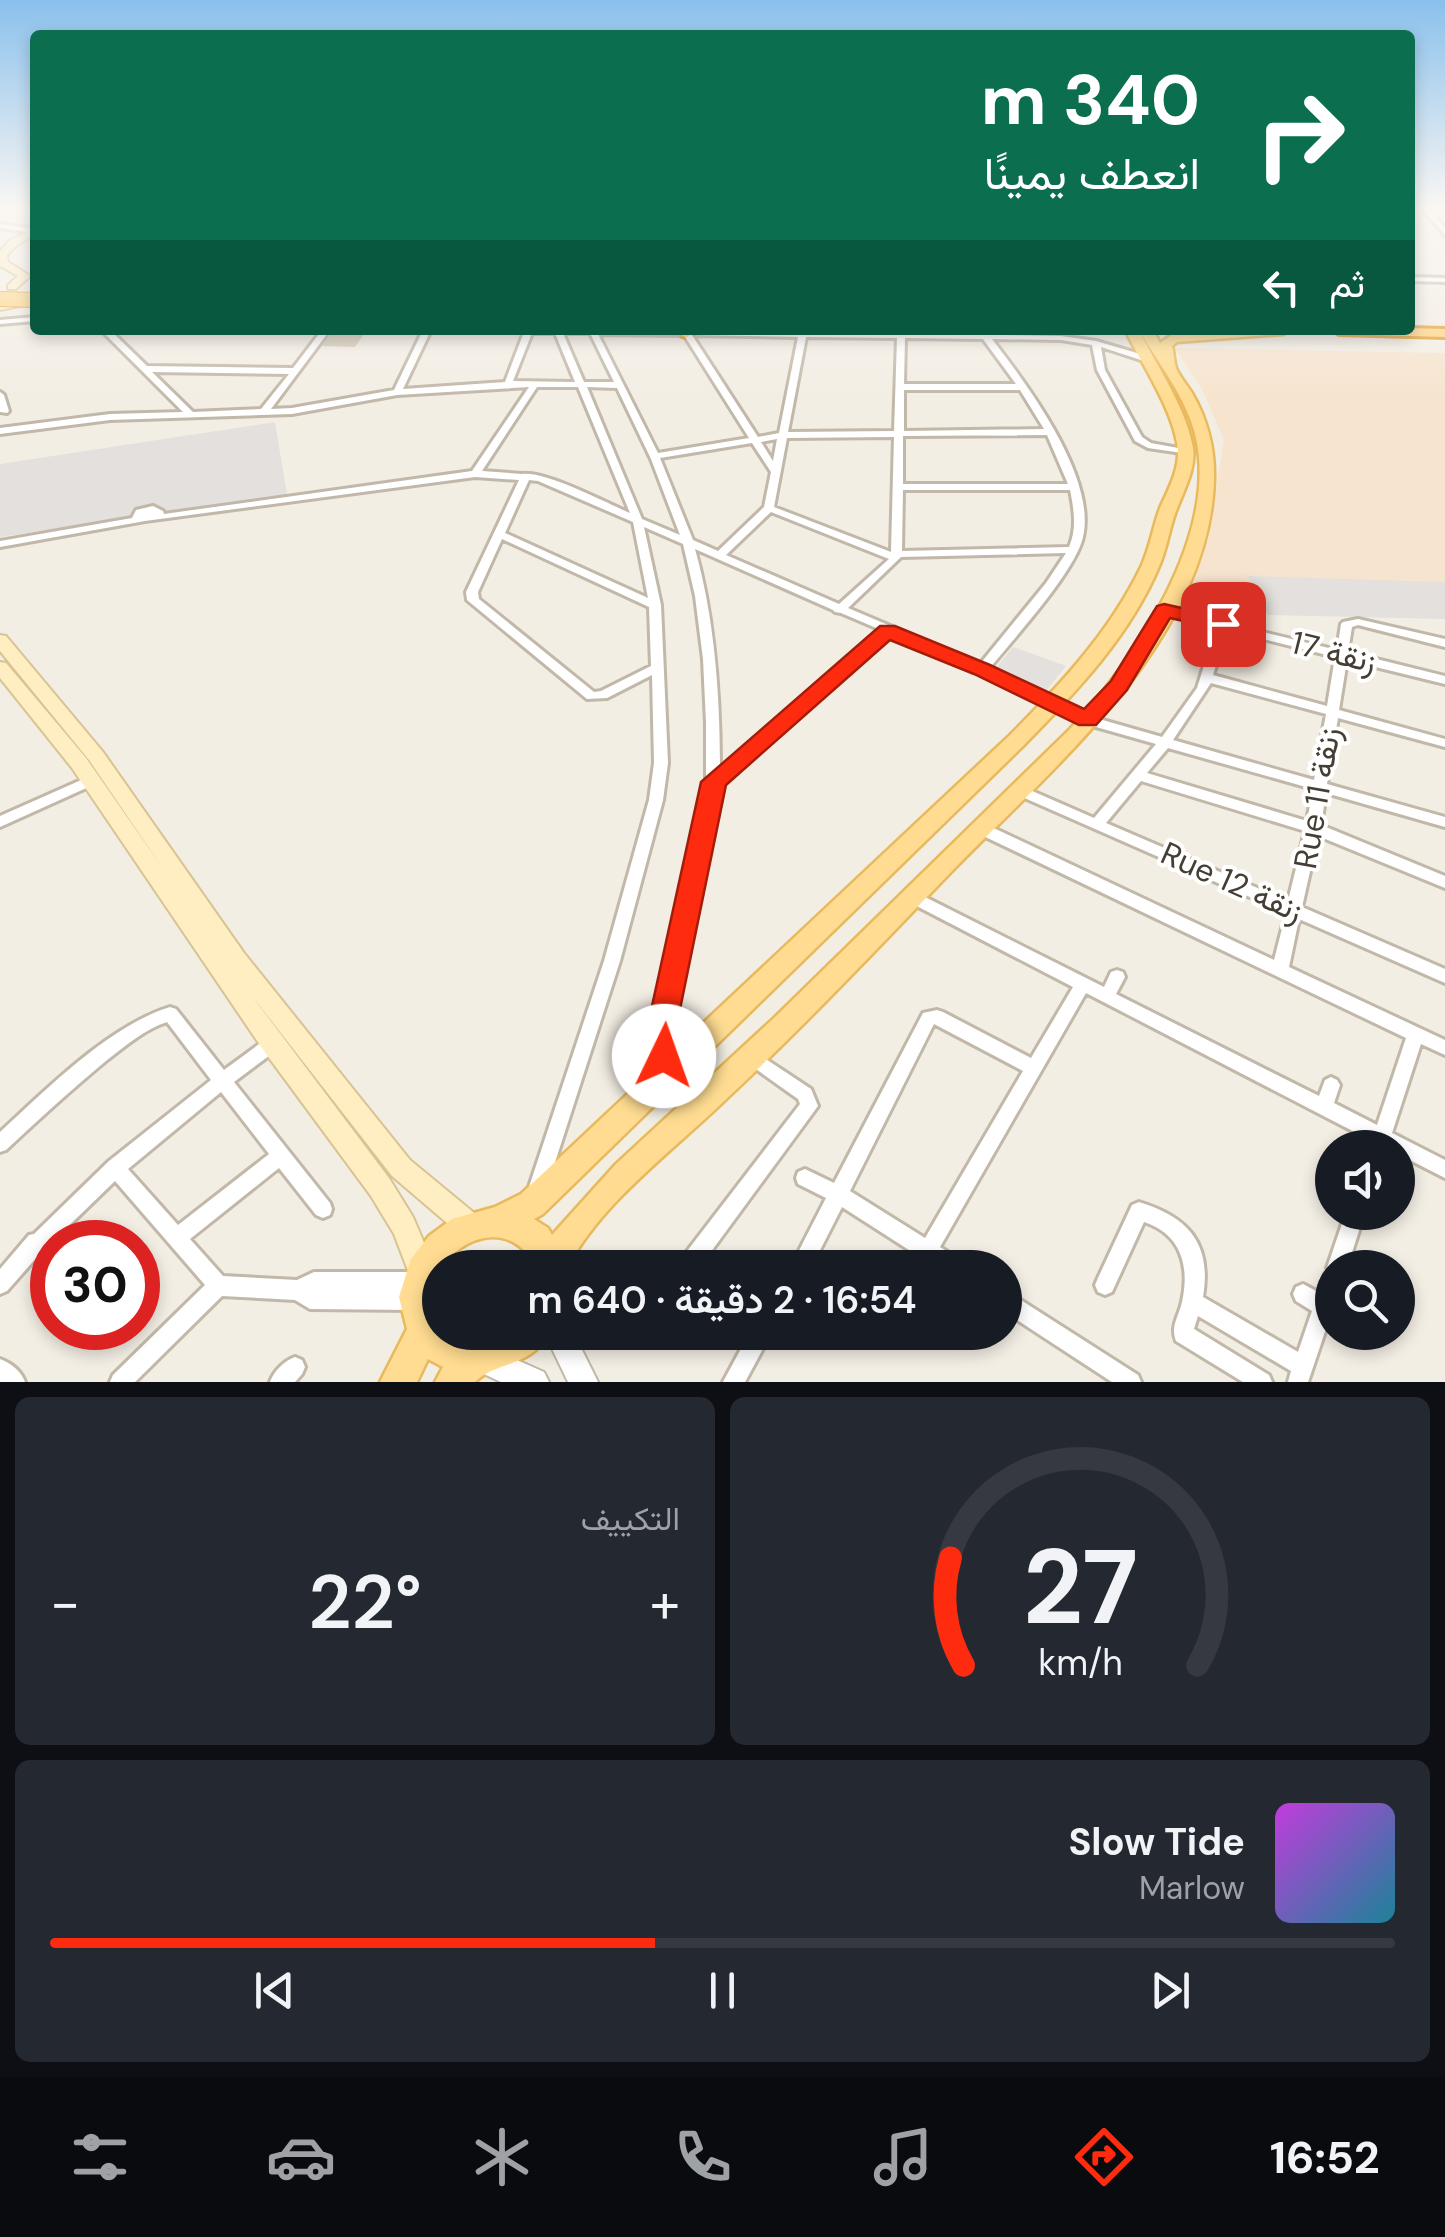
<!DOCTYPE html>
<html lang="ar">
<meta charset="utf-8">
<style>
:root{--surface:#171b24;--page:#242831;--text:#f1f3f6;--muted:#9ea1a6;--line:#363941;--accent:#ff2b0f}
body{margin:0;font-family:"DM Sans",Vazirmatn,sans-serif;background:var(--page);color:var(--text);direction:rtl;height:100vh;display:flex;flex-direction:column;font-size:38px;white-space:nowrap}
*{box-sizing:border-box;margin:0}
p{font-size:32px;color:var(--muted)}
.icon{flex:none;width:55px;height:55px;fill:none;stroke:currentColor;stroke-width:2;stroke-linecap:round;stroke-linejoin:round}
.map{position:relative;height:1382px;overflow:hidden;direction:ltr}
.panel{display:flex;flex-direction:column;gap:15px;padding:15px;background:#0d0f14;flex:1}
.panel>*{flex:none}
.top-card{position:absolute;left:30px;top:30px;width:1385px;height:305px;border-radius:10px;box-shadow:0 5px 15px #0003;direction:rtl;background:#0b6e4f;color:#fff;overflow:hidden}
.fabs{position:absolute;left:1315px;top:1130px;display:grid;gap:20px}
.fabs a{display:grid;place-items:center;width:100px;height:100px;border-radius:50%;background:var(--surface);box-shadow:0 5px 15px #0003;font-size:50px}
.speed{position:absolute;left:30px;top:1220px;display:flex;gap:20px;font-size:50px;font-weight:700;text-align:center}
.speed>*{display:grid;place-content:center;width:130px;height:130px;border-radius:50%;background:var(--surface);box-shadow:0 5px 15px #0003;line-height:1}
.speed .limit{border:15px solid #d22;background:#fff;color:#111}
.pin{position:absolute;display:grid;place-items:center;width:85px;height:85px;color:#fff;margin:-42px;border-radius:20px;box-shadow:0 5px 15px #0006}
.me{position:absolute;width:110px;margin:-55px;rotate:3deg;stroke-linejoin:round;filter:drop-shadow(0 0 8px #0008)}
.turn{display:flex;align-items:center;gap:35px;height:210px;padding:0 50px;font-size:45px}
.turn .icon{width:130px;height:130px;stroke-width:2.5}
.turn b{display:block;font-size:70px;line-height:85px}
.then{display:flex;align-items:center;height:95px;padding:0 50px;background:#0003;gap:20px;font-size:38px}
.big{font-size:75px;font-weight:600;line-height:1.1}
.panel .card{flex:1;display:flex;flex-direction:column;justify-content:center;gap:15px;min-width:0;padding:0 35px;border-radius:15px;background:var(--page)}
.panel .dial{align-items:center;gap:0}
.dial svg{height:260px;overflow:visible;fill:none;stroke:var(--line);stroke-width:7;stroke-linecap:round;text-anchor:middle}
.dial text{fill:var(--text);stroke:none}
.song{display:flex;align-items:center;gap:30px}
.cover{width:120px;height:120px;border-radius:15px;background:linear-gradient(135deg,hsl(290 70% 55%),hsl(190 70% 35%))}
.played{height:10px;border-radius:5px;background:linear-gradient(90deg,var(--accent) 45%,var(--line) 45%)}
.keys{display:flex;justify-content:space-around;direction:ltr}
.heat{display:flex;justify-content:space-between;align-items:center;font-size:55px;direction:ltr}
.panel .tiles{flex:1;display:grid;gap:15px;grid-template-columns:1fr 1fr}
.card:last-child{grid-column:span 2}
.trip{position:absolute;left:422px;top:1250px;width:600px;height:100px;border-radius:50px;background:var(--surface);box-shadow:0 5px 15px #0003;font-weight:600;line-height:100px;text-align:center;direction:rtl}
.tabs{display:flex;height:160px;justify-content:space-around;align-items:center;background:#090b0e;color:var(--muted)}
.tabs .icon{width:70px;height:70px}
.tabs .current{color:var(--accent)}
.tabs b{font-size:45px;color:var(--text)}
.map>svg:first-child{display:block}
</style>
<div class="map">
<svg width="1445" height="1382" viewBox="0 0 1445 1382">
<rect width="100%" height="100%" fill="#f3eee4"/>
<!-- commercial -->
<path fill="#f6e4ce" d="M1174,348L1445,353V619L1177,610L1208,539L1224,440L1201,387Z"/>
<!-- parking -->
<path fill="#e3e0dd" d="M275,422L287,495L0,537V464Z
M1248,576L1445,582V619L1268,615Z
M1013,647L1066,666L1046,691L995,669Z"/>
<!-- building -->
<path fill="#d8ccbc" d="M334,330L366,331L355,347L322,346Z"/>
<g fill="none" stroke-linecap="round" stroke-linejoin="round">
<!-- minor casing -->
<g stroke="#c2b8a9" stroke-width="6">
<path id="minor" d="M3,207H13L0,213V209Z
M1421,207H1428L1445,228V235Z
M0,224L35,229V233L0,228Z
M1410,277L1445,278V282L1410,281Z
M35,317V321L0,324V320Z
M101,330H110L147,366L293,368L322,330H330L271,409L292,408L394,390L423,330H431L403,389L505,382L524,332L516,330H686L1061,336L1096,341L1147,356L1148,358L1144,361L1101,347L1105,370L1142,437L1151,443L1189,450V454L1148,448L1135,441L1097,370L1092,345L1061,340L992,339C1026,383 1097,477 1083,537C1075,572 1014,638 989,669L1092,717L1162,737L1197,688L1216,627L1160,613L1158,611L1160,609L1164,608L1337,650L1341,624L1343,622L1358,619L1445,639V647L1358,625L1352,627L1348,652L1445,676V684L1347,660L1339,710L1445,739V747L1338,718L1327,784L1445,817V827L1326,793L1321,825L1445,876V888L1318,836L1302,907L1445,969V983L1299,919L1289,967L1445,1040V1055L1421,1044L1392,1133L1445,1160V1178L1398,1154V1148H1369L1372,1141L1086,993L940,1247L962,1261L965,1268H937L842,1207L811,1268H790L826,1198L798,1184L796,1178L798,1172L805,1169L834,1183L923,1013L937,1010L943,1012L1031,1058L1073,987L907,901L905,897L907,893L912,891L917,893L1104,987L1111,972L1117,970L1123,972L1125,977L1116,994L1319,1096L1325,1080L1331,1077L1337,1080L1340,1085L1334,1103L1377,1125L1406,1038L975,832L973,828L975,824H985L1274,960L1286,913L1013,793L1011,790L1013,787H1023L1094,818L1156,744L1082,723L978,673L890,634L719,784L668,1038L672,1053L683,1069L680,1074C660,1079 655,1053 652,1038L706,782V723L703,659L695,596L683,544L644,527L661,605L668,763L663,800L620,961L547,1187L545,1193L538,1196L531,1193L529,1187L604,961L649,800L654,763L652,675L607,698L587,699L467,600L466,592L519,480L475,477L145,521L0,547V541L132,518L136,510L153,506L163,511L164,514L472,471L529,387L397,395L292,414L110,420L0,434V428L110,414L183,412ZM532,333H555L575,382L513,381ZM563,333H590L614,382H584ZM598,334L684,335L749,438L658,453ZM692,335L798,337L779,433L758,437ZM806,337L897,338L894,431L788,432ZM905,338L983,339L1016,384H904ZM152,372L289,374L261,409L193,412ZM537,387H578L630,513C604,502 546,471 522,474L482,471ZM587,387L617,388L651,459L680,535L642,519ZM904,390H1020L1044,429L904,431ZM1047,435L1068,484H903V436ZM894,437L891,552L774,507L787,438ZM777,439L773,461L761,442ZM752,443L771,472L764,507L718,551L693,540L660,458ZM529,480L538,481L633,522L648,598L505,533ZM903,490H1070C1074,510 1077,528 1069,547L902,551ZM771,512L889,559L839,604L726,555ZM502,539L649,607L651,666L601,691L594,692L479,599L478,592ZM695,549L833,610L835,612L841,613L881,630L720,769C720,695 715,620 695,549ZM1066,553L1046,583L980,664L848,608L901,557ZM1227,630L1335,657L1327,706L1213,675ZM1211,683L1326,714L1314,780L1173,740ZM1168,748L1313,789L1307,821L1147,773ZM1141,781L1305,831L1288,901L1106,823ZM934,1024L1023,1071L925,1238L850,1191Z
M0,392L4,395L9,411L7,413L0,412Z
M88,777L93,779L95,782L93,785L0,827V816Z
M170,1007L176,1009L224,1070L266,1039L272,1037L278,1039L280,1044L278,1049L234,1082L330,1203L332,1209L330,1215L323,1218L316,1215L279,1168L190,1239L223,1276L297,1280L314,1272H419L426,1275L429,1282L426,1289L417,1292L420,1293L423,1300L420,1307L413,1310L310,1309L295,1300L222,1296L135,1382H110L113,1375L205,1285L115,1181L51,1243L52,1246V1268L45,1266L37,1257L7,1291L0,1294V1269L29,1235L34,1234L109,1161L211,1080L167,1022C145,1029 125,1046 107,1060C72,1089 39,1119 6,1150L0,1152V1132C47,1089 109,1026 170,1007ZM221,1092L269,1154L178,1225L128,1169Z
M752,1050L811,1089L818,1106L699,1268H679L681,1259L800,1104L798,1099L746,1062L744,1057L746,1052Z
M1139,1202C1188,1217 1212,1243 1203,1297L1298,1352L1312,1311L1296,1301L1293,1294L1296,1287L1303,1284L1318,1292L1325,1274L1329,1272L1327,1268L1346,1212H1365L1347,1268H1332V1311L1308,1382H1288L1291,1371L1198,1316L1194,1329L1269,1375L1272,1382H1243L1176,1341C1170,1326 1179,1316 1182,1302C1190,1266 1181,1234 1144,1222L1112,1292L1105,1295L1098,1292L1095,1285L1098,1278L1132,1205Z
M1005,1290L1138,1375L1141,1382H1112L1005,1312Z
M750,1332H772L745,1382H723Z
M295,1357L302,1360L305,1367L302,1374L295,1382H270C274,1371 284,1361 295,1357Z
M0,1359C11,1363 21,1371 25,1382H0Z"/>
</g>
<!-- tertiary casing -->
<g stroke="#c2b8a9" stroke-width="4">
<path id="tertiary" d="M544,1332H573L598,1382H568Z
M483,1345L544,1372L549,1382H501L473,1369L469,1359L473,1349Z"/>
</g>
<!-- secondary casing -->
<g stroke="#d8c394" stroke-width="4">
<path id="secondary" d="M35,228V235L17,245L7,255L8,262L30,276L16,289H8V285L18,276L0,266V251L9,241Z
M30,298L34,299V303L0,310V304Z
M0,635L6,636L103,752L244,953L410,1160L479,1217L483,1226L479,1235L470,1239L461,1235L392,1176L249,992L389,1178L413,1217L436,1271L432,1281L422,1285L412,1281L394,1234L371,1196L264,1051L72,768L0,678V662L6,663L86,758L164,870L89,760L0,651Z"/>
</g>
<!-- primary casing -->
<g stroke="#e8b95d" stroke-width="5">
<path id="primary" d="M1125,330H1139C1157,367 1186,407 1193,448C1196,467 1185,488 1178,506C1170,524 1168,545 1160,564C1131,635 1076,692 1023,746L543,1214L534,1219L548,1228L552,1235L616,1164L774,1018L1069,730C1134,662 1218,537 1196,438C1187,398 1159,365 1139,330H1153L1160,343L1173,334L1290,330L1283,334L1177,342L1172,346C1174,353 1174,362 1176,368C1179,376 1187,385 1192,393C1208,421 1215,448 1214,480C1209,640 1053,767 951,872C876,950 801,1029 722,1103C670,1153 601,1203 567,1268H536C511,1215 452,1238 436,1279C428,1299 438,1314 440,1332C453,1334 463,1343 478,1342C490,1342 497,1335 508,1332C520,1330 536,1332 548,1332C533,1368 497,1360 475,1382H435L443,1367L428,1359L417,1382H380L407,1329L399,1297L411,1259L429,1236L452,1219L495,1207L521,1194L1009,736C1060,685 1109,633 1141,567C1150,548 1153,527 1160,508C1168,490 1179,471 1178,450C1175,413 1142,364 1125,330Z"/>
</g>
<!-- trunk casing -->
<g stroke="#e49a2e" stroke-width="6">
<path id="trunk" d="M1410,328L1445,329V337L1339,334L1332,330Z
M682,330H700L687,337L682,336Z"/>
</g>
<!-- minor -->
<use href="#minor" fill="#fff" fill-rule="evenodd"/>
<!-- tertiary -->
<use href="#tertiary" fill="#fff" fill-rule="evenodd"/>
<!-- secondary -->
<use href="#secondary" fill="#ffeec2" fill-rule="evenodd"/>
<!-- primary -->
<use href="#primary" fill="#ffdc91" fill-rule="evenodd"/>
<!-- trunk -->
<use href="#trunk" fill="#ffd17a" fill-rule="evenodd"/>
<!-- trunk-bridge casing -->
<g stroke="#e49a2e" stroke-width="16" stroke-linecap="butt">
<path id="trunk-bridge" d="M0,299L35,300"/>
</g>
<!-- trunk-bridge -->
<use href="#trunk-bridge" stroke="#ffd17a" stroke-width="14"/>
</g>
<!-- sky -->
<linearGradient id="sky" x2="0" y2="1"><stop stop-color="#8ac0ec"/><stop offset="0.52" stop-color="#faf7f3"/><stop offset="1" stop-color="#faf7f3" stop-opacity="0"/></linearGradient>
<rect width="1445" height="401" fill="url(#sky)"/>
<!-- route -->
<path fill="#ff2b0f" stroke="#a61c0a" stroke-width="2.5" d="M1164,604L1230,619L1233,624L1223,630L1170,618L1127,690L1096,725H1079L974,674L890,640L726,785L678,1019C676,1035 681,1051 675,1065L664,1069L653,1065L645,1038L701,782L880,626H895L990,665L1084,709L1111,681L1157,606Z"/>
<g text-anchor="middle" stroke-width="8" stroke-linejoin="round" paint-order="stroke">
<!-- street labels -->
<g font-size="32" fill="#453e34" stroke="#fff">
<text transform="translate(1334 652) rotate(14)" y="11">زنقة 17</text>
<text transform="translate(1317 798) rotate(-80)" y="11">Rue 11 زنقة</text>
<text transform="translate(1232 882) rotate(24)" y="11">Rue 12 زنقة</text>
</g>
</g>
</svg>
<div class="fabs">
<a><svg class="icon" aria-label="sound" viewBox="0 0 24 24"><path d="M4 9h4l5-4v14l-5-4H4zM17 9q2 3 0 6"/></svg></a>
<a><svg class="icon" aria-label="search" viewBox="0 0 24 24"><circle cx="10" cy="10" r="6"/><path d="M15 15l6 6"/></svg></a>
</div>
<div class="speed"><div class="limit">30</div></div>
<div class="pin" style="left:1223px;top:624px;background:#d93025"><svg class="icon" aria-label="arrive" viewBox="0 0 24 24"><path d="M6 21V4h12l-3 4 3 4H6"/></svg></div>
<svg class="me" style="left:664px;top:1056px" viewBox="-20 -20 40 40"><circle r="19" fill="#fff"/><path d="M0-13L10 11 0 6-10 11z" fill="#ff2b0f"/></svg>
<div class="trip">16:54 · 2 دقيقة · 640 m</div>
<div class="top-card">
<div class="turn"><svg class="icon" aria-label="right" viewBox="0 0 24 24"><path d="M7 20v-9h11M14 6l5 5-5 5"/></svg><div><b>340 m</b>انعطف يمينًا</div></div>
<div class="then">ثم<svg class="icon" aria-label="left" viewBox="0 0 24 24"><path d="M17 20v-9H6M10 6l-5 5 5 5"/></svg></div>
</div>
</div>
<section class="panel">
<div class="tiles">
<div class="card dial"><svg viewBox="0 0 100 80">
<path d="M14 69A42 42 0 1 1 86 69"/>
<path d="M14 69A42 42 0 0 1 10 36" stroke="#ff2b0f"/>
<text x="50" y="56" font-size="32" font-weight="700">27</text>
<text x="50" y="72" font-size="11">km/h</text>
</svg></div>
<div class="card"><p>التكييف</p>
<div class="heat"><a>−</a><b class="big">22°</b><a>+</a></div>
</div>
<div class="card">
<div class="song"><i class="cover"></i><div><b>Slow Tide</b><p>Marlow</p></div></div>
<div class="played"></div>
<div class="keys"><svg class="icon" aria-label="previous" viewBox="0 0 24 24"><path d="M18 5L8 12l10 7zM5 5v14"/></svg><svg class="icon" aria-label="pause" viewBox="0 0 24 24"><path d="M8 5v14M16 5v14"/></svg><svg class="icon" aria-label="next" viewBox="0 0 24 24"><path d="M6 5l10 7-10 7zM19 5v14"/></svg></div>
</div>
</div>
</section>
<nav class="tabs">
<b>16:52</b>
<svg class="icon current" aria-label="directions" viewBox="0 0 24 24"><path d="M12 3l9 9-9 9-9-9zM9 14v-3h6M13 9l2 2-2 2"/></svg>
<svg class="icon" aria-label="music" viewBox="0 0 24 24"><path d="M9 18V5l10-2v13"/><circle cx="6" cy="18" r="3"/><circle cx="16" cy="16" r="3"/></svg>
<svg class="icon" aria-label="phone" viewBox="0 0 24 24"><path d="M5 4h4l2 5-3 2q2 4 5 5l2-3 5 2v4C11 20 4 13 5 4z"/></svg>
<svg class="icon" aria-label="climate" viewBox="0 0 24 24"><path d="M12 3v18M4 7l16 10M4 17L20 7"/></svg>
<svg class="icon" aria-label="car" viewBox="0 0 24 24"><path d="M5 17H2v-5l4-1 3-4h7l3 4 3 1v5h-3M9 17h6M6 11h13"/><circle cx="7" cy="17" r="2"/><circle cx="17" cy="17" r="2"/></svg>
<svg class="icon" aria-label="filters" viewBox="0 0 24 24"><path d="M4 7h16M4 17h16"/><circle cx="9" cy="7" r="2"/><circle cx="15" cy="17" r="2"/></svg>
</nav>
